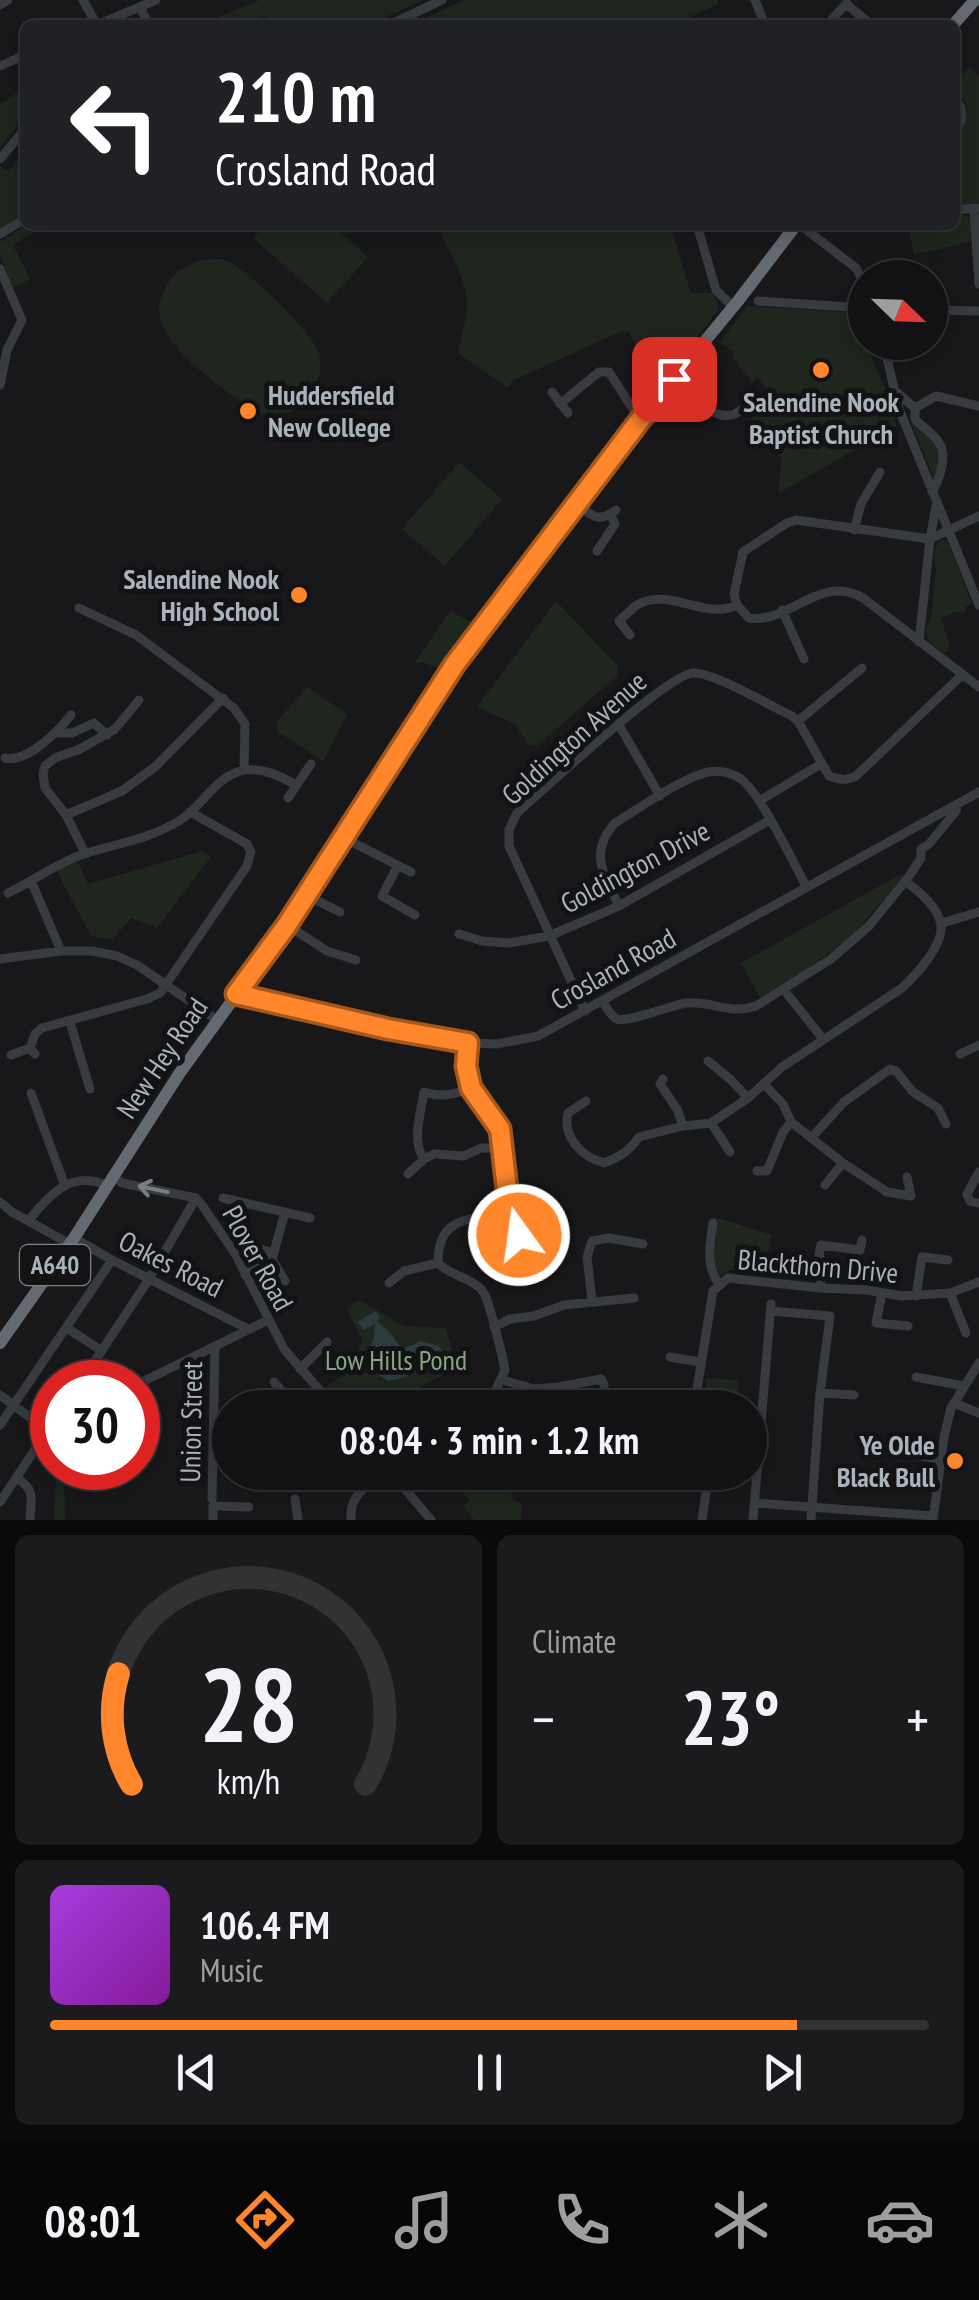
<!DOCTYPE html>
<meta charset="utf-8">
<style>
:root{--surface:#121214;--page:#1b1b1d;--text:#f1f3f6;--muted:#9c9ea0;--line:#313234;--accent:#ff862b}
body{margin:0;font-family:"PT Sans Narrow",sans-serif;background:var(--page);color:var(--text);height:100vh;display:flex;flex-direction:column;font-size:38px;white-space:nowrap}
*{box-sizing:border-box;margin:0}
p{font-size:32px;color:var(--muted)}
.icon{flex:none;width:55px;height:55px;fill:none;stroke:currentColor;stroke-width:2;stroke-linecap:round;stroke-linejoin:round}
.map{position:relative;height:1520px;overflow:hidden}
.drawer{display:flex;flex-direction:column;gap:15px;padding:15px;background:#0a0a0b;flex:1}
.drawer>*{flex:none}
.hud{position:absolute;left:20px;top:20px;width:940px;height:210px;border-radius:15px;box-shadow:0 5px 25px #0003,0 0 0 2px var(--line);background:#202124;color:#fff;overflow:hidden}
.needle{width:65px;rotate:113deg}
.buttons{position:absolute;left:848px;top:260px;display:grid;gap:20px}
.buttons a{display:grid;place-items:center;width:100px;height:100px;border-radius:50%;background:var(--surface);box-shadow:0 5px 25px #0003,0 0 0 2px var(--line);font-size:50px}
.speed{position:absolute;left:30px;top:1360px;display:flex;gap:20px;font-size:50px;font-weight:700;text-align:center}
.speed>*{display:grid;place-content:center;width:130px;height:130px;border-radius:50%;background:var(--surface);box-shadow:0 5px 25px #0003,0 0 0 2px var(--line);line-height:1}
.speed .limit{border:15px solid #d22;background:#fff;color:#111}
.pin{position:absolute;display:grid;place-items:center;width:85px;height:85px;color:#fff;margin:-42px;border-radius:20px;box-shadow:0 5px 15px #0006}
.me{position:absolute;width:110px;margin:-55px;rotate:346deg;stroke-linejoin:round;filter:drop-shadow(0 0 8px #0008)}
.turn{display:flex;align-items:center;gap:35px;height:210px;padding:0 30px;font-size:45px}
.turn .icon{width:130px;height:130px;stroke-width:2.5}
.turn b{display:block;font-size:70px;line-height:85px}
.big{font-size:75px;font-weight:800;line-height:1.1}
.drawer .tile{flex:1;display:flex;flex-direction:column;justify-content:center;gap:15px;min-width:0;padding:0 35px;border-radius:15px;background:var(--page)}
.drawer .dial{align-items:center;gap:0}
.dial svg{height:260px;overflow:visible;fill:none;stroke:var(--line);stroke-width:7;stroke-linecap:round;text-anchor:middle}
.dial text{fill:var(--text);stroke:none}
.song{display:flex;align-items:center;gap:30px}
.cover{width:120px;height:120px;border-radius:15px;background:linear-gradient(135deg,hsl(280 70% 55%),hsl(290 70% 35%))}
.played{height:10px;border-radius:5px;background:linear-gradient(90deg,var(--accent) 85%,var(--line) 85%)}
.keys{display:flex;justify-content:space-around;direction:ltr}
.heat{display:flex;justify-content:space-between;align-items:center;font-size:55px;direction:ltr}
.drawer .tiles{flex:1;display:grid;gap:15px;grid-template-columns:1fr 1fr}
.tile:last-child{grid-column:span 2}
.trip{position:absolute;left:212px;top:1390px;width:555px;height:100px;border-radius:50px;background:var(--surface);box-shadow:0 5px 25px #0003,0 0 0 2px var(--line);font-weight:800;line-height:100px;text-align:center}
.dock{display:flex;height:160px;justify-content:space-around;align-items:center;background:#070708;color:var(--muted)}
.dock .icon{width:70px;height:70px}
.dock .current{color:var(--accent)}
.dock b{font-size:45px;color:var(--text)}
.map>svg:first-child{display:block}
</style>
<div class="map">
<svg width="979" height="1520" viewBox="0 0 979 1520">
<rect width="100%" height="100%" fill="#18181a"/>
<!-- green -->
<path fill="#1e261d" d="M260,0H423L369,25H270L266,16L229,25H198Z
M463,0H717L719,4L673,25H412Z
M969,67L979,76V203L955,206C955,191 952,149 955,137C961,118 973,123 964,100L955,94V83Z
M25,88V116L0,148V104Z
M25,152V215L0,229V166L8,171Z
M955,214L970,217L973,241L914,255L908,225H955Z
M26,225H44L13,245L30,279L13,288L0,254V242Z
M265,225H332L368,257L327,303L253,238Z
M437,225H670L691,293H713L719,309L656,389L629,332L622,331L512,381L508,388L458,353C460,338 467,321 467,306C467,277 448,251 437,225Z
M202,260C209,260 219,258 225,260C244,266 314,334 319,353C326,377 308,409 283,414C273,416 262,413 252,411C225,388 167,353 160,317C157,306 161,297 166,287C174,271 185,266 202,260Z
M747,306L865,313V342L869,343L872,358L886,390L897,426L779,493L781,459L751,419L777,402L758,378L752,382L732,357L733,352L720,342Z
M914,422C937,445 940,443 937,476L934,478L911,423Z
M459,462L502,499L445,566L402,529Z
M941,540H944L949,545L972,604L965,607L966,611L961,613L956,612L941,618C943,628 950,640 949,650L945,653C930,645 919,633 931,618L936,568C932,560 934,546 941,540Z
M556,601L618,666L617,676L537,746L529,745L515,724L477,707Z
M450,611L472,622L441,670L423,662L414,663Z
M307,687L347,714L323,761L277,731L276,724L279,719Z
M202,851L211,857L157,928L131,918L112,940L91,936L55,868L78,862L88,884Z
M901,874L903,877L852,936L803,972L760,998L741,963Z
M718,1218L772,1235L764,1273L730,1270L719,1276L713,1269Z
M359,1300L404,1326L446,1328L457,1368L383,1407H339L323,1389L353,1369L362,1340L347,1309Z
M706,1378L739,1380L737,1407H704Z
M69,1473V1478L64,1479L65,1520H54L56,1474Z
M447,1473H503L514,1501L522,1503L521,1520H474L462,1505L470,1501Z"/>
<!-- water -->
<path fill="#2c3b3f" d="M376,1311L380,1317L377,1321C381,1325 385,1328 389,1332C402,1346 398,1354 420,1341L439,1346L442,1354L436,1369L420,1370L401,1378L388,1381L370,1370L369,1349L374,1338L375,1324L364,1330L357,1322Z"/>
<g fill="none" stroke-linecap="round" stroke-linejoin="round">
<!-- minor -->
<path stroke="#383b40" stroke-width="9" d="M83,0L97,25
M755,0L765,25
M846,4L872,25
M0,5L8,0
M140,7L149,25
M832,19L847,3
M97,25L156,0
M389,25L442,0
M748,25L764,21
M0,66L25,55
M955,99C965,110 963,120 955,132
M0,159L25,129
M955,210L977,208
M974,210L979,284
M697,225L716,290L733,307
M800,225L856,268L865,285
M0,234L25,219
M0,269L22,320L7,350L0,385
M758,301L865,308
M930,310L979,311
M883,342L899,409L979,605
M674,379C695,397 722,434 746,405
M895,391L915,408V419C922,427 934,434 939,443C948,457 939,480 932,492
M552,392L568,413
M560,404L599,372H609L640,420
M915,408L936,396L979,406
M576,504C592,515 598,524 616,510
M854,530L861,504L880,472
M597,551L615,524L610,514
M737,605L734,594L743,552L787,523L796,520L930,539L979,516
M737,605L749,618C791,624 819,573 863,598L979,687
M79,608L136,635L234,708L245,724L244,770
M782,610L804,659
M630,635L619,621C625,616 631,609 637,605C669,586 706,621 737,605
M919,642L930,539L936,506
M798,721L862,668
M619,725L660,796
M58,733H72L94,723L107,735
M5,758C28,763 58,731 71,715
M288,798L311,764
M759,801L821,764
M66,815L122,791L156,766L223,698
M344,838L411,872
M85,853L66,815L45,788L43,774L45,766L55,758L80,749L115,729L139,700
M398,865L382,896L415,915
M32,883L61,951
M8,893C34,881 56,863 84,854C118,843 147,840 179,821C202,807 217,774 245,770C264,768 280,776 296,785
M306,895L340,912
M619,906C604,875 588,853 615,823C641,807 676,782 704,773C716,769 731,772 741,779C760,793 793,862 806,886
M942,923L979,912
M287,925L327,951L356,960
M459,934L482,941L509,943L549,936L619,906L770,820
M0,959L61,951H92L117,956L137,965L217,1020
M784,990L823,1039
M236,994L388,1029L468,1043L497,1044L538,1036L979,792
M602,1001C606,1006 610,1016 617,1019C627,1023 672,1005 686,1003C713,1001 730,1015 756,1006L831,959L870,925L910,875L921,858V849L929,844L956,811L957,804
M585,1011L509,846V830L517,813C543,790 668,674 693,673C714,672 770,706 792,716L798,721L829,776C840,780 846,781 856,776L962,675
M70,1022L90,1089
M468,1043L466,1066L471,1088L499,1129L508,1199C492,1231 438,1201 438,1263C450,1276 473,1277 484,1293C489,1301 503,1358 505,1370L493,1396L481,1408
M35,1054L30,1048L35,1034L42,1028L147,999L160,993L247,866L251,852L247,844L192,813
M960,1054L979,1045
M11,1055L30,1048
M708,1061L731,1080L748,1098
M663,1079L660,1084L677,1109L683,1126
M764,1084L783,1104L791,1122L843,1163L887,1192L911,1196L907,1177
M31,1093L65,1186
M586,1101L568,1113C562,1137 582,1157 604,1163C620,1157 629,1151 639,1137L683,1126L711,1123L748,1098L782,1067L902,988C915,976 943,946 941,926C940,909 919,891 906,882
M711,1123L730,1152
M811,1138L844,1102L890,1069L896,1071L913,1092L938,1108L946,1124
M424,1159C411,1142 421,1112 424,1092C441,1098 455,1094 471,1088
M757,1171H767L783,1132L791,1122
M979,1172L967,1194L970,1201L979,1203
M408,1174L424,1159L434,1154L464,1156L481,1148H503
M112,1175L122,1183L196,1198L202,1205L236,1255L284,1349L335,1408
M825,1185L843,1163
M223,1198L310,1218
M0,1202L12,1212L70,1244
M503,1208C518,1221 520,1242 522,1261
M28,1221C50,1195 70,1170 106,1185
M713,1223C710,1246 705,1264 719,1285
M74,1238L112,1260L248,1329
M256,1248L267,1251L285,1281
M245,1275L272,1259L285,1212
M389,1283L404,1271L438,1263
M820,1288L822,1267L819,1254L821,1245L860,1250L862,1240
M882,1293L876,1323L908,1326
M950,1293L966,1333
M916,1296L922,1257L948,1260
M592,1301L587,1257L592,1241L609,1238L643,1244
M770,1311L830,1316L820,1393L811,1520
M494,1327L510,1319L534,1316L564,1305L634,1298
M67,1328L102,1351
M670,1357L700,1362
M300,1369L327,1342
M916,1377L964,1386
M503,1380L534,1389L559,1387L601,1379L604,1385
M81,1382L149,1279L196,1198
M138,1384L268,1320
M820,1393L854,1395
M0,1395L48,1431
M259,1395L271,1408
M266,1403L282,1391L274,1382
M954,1403L979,1413
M306,1408L322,1393
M694,1408L713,1291L728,1278L820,1288L866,1290L902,1296L950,1293L979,1282
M0,1425L112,1260
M886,1451L941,1459
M268,1472L276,1480L284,1472
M391,1472L431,1520
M17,1478C36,1491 31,1498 30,1520
M212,1499L215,1347
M295,1499L298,1520
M0,1502L52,1424
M755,1503L933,1516
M213,1520V1506L249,1507
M351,1520C349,1495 366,1487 383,1472
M702,1520L709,1472
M753,1520L771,1304
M933,1520L944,1437L951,1408L979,1363"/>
<!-- highway -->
<path stroke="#646a71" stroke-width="12" d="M953,25L975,0
M0,1343L74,1238L179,1074L287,925L455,664L640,420L738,301L796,225"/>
</g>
<!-- one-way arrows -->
<defs><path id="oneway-shaft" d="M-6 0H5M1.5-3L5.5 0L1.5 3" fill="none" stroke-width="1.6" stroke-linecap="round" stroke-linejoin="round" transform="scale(2.5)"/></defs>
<use stroke="#767d84" href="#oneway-shaft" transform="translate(153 1189) rotate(-168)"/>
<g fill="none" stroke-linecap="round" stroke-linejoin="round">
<!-- route casing -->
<g stroke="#a6571c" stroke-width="25">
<path id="route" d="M519,1235L510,1214L504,1208L508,1198L500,1129L471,1088L466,1066L468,1043L388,1029L236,994L287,925L455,664L640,420L674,379"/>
</g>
<!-- route -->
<use href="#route" stroke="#ff862b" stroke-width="18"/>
</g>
<!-- markers -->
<g fill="#ff862b" stroke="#131315" stroke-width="4">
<circle cx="821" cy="370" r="10"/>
<circle cx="248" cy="411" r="10"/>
<circle cx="299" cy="595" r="10"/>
<circle cx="955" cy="1461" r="10"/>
</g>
<g text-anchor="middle" stroke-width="10" stroke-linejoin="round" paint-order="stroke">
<!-- shield labels -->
<rect fill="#131315" stroke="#7c8389" stroke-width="2.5" x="20" y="1245" width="70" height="40" rx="8"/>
<g font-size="25" font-weight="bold" fill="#a9b3bb">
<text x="55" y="1274">A640</text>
</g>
<!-- poi labels -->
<g font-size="28" font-weight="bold" fill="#a9b3bb" stroke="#131315" text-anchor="end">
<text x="268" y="405" text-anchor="start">Huddersfield<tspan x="268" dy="32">New College</tspan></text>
<text x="821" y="412" text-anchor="middle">Salendine Nook<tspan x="821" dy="32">Baptist Church</tspan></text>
<text x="279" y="589">Salendine Nook<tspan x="279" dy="32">High School</tspan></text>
<text x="935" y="1455">Ye Olde<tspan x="935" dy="32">Black Bull</tspan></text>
</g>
<!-- street labels -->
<g font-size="28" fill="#a9b3bb" stroke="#131315">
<text transform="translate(574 738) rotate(-42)" y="10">Goldington Avenue</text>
<text transform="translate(635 867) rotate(-28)" y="10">Goldington Drive</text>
<text transform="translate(613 969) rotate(-29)" y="10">Crosland Road</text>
<text transform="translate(162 1058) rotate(-56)" y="10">New Hey Road</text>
<text transform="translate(258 1258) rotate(61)" y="10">Plover Road</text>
<text transform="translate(171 1264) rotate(27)" y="10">Oakes Road</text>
<text transform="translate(818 1266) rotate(5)" y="10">Blackthorn Drive</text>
<text transform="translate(191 1422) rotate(-89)" y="10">Union Street</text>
</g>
<!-- park labels -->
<g font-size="28" fill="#86a77f" stroke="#131315">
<text x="396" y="1370">Low Hills Pond</text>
</g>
</g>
</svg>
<div class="buttons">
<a><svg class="needle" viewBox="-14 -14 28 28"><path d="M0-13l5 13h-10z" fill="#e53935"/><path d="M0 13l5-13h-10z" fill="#9c9ea0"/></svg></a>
</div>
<div class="speed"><div class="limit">30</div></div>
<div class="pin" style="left:674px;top:379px;background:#d93025"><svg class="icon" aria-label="arrive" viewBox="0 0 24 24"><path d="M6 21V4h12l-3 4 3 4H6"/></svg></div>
<svg class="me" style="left:519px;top:1235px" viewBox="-20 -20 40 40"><circle r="17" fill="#ff862b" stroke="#fff" stroke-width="3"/><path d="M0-11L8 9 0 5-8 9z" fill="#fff"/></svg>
<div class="trip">08:04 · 3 min · 1.2 km</div>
<div class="hud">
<div class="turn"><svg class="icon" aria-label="left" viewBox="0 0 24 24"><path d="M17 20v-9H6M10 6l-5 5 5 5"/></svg><div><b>210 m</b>Crosland Road</div></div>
</div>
</div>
<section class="drawer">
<div class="tiles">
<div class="tile dial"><svg viewBox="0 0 100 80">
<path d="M14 69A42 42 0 1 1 86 69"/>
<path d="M14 69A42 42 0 0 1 10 35" stroke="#ff862b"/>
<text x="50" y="56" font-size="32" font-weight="700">28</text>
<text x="50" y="72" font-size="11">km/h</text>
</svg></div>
<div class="tile"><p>Climate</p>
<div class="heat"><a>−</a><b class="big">23°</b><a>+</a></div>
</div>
<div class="tile">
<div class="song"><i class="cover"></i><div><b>106.4 FM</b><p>Music</p></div></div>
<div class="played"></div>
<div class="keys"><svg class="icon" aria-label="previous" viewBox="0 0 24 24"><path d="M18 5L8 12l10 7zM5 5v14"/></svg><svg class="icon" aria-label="pause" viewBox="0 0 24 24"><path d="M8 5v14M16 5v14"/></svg><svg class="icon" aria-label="next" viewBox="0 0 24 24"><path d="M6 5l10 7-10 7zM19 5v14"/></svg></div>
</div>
</div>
</section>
<nav class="dock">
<b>08:01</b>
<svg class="icon current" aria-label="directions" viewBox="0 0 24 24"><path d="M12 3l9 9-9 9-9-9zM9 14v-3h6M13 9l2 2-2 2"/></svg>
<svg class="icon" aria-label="music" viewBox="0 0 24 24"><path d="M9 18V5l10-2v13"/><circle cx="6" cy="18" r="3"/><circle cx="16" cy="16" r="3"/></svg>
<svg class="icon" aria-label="phone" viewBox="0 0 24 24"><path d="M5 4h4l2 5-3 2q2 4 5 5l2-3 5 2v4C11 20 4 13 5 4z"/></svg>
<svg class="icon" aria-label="climate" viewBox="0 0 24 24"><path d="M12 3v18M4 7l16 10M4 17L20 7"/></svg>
<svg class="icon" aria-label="car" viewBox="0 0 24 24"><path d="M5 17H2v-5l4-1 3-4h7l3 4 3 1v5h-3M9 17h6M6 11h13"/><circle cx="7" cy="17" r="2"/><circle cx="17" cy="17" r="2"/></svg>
</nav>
